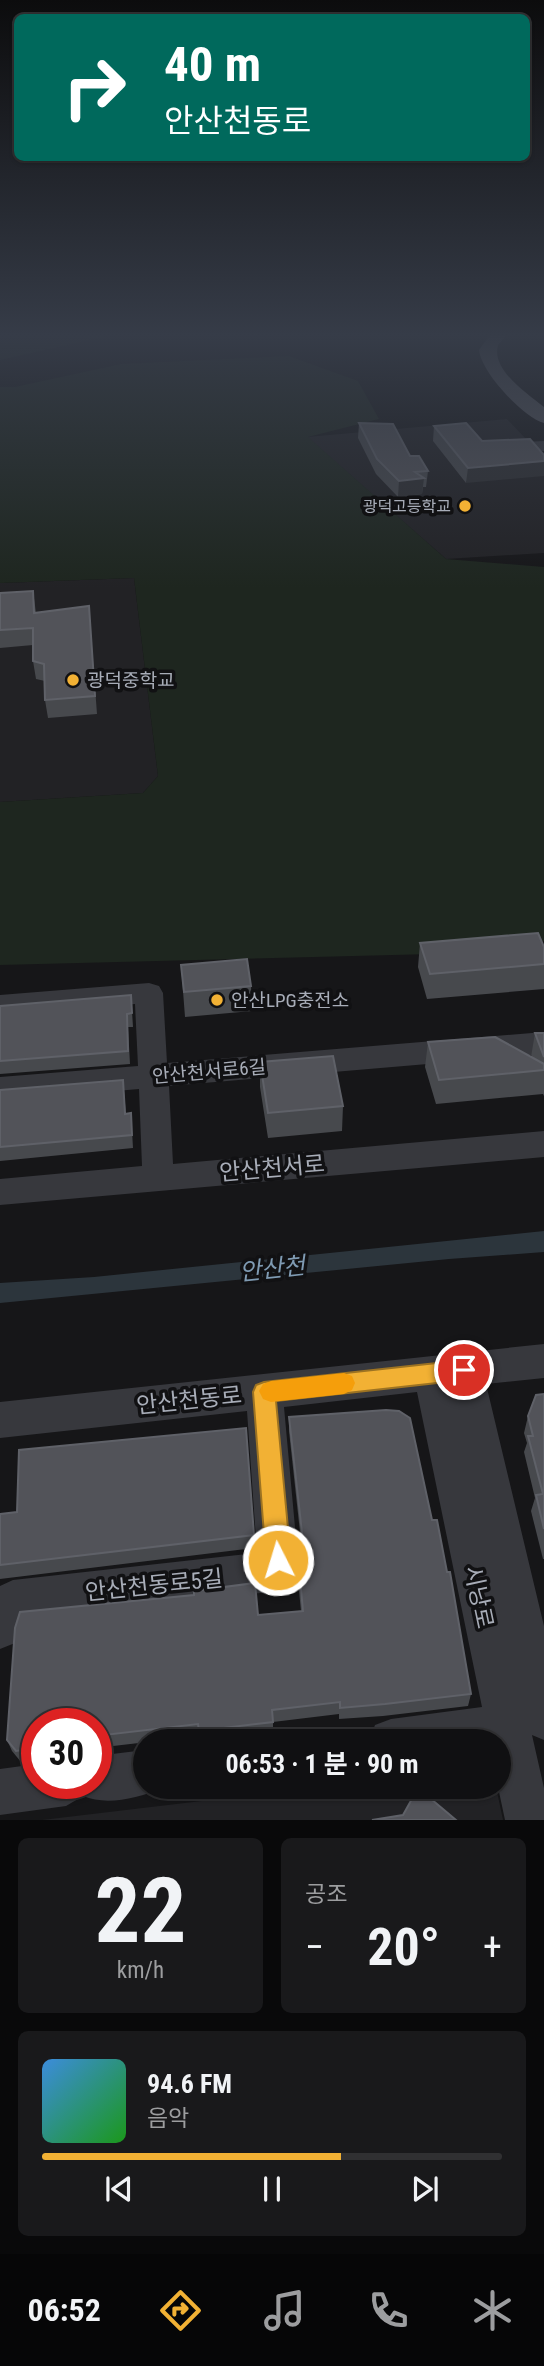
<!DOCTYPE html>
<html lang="ko">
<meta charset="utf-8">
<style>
:root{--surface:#101012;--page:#19191b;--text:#f1f3f6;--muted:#9c9d9f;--line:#303032;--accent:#f2b134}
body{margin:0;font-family:"Roboto Condensed","Noto Sans KR",sans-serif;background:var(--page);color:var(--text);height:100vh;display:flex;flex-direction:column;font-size:26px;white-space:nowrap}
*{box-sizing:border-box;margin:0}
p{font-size:23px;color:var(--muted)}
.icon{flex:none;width:38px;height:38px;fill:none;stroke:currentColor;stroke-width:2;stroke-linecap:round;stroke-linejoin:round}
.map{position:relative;height:1820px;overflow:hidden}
.panel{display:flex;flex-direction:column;gap:18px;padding:18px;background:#09090a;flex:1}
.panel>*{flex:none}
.guide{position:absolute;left:14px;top:14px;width:516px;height:147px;border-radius:10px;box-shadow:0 2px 5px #0004,0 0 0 2px var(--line);background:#00695c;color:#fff;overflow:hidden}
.speed{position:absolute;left:21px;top:1708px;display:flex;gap:14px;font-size:35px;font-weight:700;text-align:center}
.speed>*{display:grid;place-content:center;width:91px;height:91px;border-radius:50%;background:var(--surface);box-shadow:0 2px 5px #0004,0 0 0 2px var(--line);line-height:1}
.speed .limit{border:10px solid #d22;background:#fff;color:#111}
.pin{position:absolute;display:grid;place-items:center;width:60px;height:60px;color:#fff;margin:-30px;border:4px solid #fff;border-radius:50%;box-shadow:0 2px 7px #0007}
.me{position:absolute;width:77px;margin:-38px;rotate:355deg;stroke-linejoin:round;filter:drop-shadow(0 0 5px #0008)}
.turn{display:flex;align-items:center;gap:24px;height:147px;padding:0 35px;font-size:32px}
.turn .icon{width:91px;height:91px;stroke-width:2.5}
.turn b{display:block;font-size:49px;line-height:60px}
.big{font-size:52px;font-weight:700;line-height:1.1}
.panel .card{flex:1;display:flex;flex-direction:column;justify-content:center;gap:10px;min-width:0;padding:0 24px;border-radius:10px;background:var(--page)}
.panel .dial{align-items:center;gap:0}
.dial b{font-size:91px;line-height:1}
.song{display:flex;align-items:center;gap:21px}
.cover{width:84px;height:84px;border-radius:10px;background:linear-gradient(135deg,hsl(210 70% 55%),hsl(120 70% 35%))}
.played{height:7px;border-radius:4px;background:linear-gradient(90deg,var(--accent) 65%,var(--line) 65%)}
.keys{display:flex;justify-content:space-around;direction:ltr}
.heat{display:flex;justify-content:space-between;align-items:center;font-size:38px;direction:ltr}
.panel .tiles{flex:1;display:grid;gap:18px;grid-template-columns:1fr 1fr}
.card:last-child{grid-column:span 2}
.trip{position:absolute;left:133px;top:1729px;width:378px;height:70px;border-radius:35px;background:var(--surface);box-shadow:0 2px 5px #0004,0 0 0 2px var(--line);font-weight:700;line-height:70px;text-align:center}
.tabs{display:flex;height:112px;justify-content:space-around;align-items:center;background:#060607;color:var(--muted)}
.tabs .icon{width:49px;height:49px}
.tabs .active{color:var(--accent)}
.tabs b{font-size:32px;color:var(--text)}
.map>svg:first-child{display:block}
</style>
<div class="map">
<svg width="544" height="1820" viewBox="0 0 544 1820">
<rect width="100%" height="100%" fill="#161618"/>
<!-- built -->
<path fill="#222225" d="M507,419L544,458V553L446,559L307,437Z
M134,578L158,776L143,793L0,802V583Z
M318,1787H496L503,1820H42Z"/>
<!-- green -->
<path fill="#1e261f" d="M0,333H121L0,360Z
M289,356L358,381L379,419L308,437L446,559L544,567V941L473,953L0,965V802L143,793L158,776L134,578L0,583V387H15L121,364Z"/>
<!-- water -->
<path fill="#2c353c" d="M544,1231V1252L449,1259L0,1303V1283L94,1277Z"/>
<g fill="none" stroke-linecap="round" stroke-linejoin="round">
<!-- minor -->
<path fill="#37383d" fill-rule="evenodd" d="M544,441V451L523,452L515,447L523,442Z
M149,983L159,986L163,993L167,1063L544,1032V1054L169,1086L173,1164L544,1131V1157L0,1205V1179L142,1166L139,1089L0,1101V1077L138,1066L135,1004L0,1015V995Z
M544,1344V1378L486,1384L544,1626V1740L532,1735L544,1788V1820H505L498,1787L499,1741H369L375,1725L391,1719L482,1707L417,1392L284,1407L298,1560L283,1586L269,1592L23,1621L15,1643L0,1649V1586L13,1580L257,1553L247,1411L0,1438V1402Z
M145,1750V1787H162L161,1789C138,1798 106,1806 83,1796L66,1806L0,1815V1769L37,1764V1783H96V1756Z"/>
<!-- major -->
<path fill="#53555c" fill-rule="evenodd" d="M491,333H509L498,345C491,370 527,393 544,407V423C523,417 481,372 479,350Z"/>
</g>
<!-- wall -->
<path fill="#47494d" d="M359,423L410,456L428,471L426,487H423L422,494L398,497L376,474L358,438Z
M434,426L482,441L466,483L433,441Z
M33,591L36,613L89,606L97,714L48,718L45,700V681L36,679L33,661V645L0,648V593Z
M420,943L544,947V989L427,999L418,967Z
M181,965L251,986L252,1011L185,1017Z
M131,995L133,1027H128L130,1064L0,1074V1006Z
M535,1033H544V1096L543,1094L436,1104L425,1067L428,1042L531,1057Z
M260,1062L343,1106L342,1131L268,1138L260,1087Z
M123,1080L126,1114L131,1113L133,1148L0,1161V1090Z
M544,1394V1559H543L531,1511L535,1498L524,1452L527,1443L524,1433L528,1416Z
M386,1410L399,1411L410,1418L432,1520H437L447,1572H450L471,1694L468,1706L383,1716L339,1719V1714L273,1722V1734L208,1741H200L199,1736L96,1748V1724H37V1760L21,1762L12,1751L7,1740L15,1628L20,1612L194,1595V1591L255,1583L258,1615L301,1611L299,1591L300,1578H305L289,1431V1417Z
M0,1514L254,1535V1548L0,1579Z"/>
<!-- shaded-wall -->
<path fill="#2f3033" d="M544,461V476L466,483L468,468Z
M424,478L422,494L398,497L399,481Z"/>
<!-- building -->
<path fill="#525359" stroke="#5f6168" stroke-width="2" d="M359,423L393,424L410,456H419L428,471L415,472L424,478L399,481L377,459Z
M466,423L482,441L530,439L544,455V461L468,468L434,426Z
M33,591L34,613L89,606L95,696L45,700L44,664L33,661V628L0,630V593Z
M538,933L544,947V964L430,974L420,943Z
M247,959L251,986L184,992L181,965Z
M131,995L132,1013L127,1014L128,1051L0,1061V1006Z
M535,1033H544V1057Z
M495,1037L544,1064V1070L439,1080L428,1042Z
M333,1056L343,1106L268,1113L260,1062Z
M123,1080L125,1114L131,1113L132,1135L0,1147V1090Z
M544,1394V1529L536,1495L543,1494L528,1436H533L528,1416L536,1395Z
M386,1410L399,1411L410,1418L432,1520H437L447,1572H450L471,1694L385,1704L340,1708V1702L272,1710L273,1722L199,1731L198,1724L96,1736V1724H37V1748L16,1751L7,1740L15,1628L20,1612L194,1595V1591L255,1583L258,1615L303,1611L300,1578L307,1577L289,1417Z
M246,1428L254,1535L0,1565V1514L17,1512L19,1450Z
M418,1788L456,1820H372L403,1815Z"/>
<!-- sky -->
<linearGradient id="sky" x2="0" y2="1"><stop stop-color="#0c0c0d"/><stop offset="0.57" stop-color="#363c48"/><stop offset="1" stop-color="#363c48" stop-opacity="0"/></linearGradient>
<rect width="544" height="588" fill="url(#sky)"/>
<!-- route -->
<path fill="#f2b134" stroke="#9d7322" stroke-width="2" d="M464,1360L472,1363L475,1370L472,1377L464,1380L276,1401L291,1560L287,1569L278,1572L270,1569L266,1560L253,1392L256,1385L264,1382Z"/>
<!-- slow -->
<path fill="#f59e0b" d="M344,1373L352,1376L355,1383L352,1390L344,1394L271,1402L263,1399L259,1391L263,1384L271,1381Z"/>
<!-- markers -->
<g fill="#f2b134" stroke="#111113" stroke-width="2.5">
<circle cx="465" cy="506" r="7"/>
<circle cx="73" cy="680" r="7"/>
<circle cx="217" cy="1000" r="7"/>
</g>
<g text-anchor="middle" stroke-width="7" stroke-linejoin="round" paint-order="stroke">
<!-- far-poi labels -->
<g font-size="16" fill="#a8adb8" stroke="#111113" text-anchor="end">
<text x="451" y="512">광덕고등학교</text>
</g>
<!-- poi labels -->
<g font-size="19" fill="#a8adb8" stroke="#111113" text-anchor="start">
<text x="87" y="687">광덕중학교</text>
<text x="231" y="1007">안산LPG충전소</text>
</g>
<!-- street labels -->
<g font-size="19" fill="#a8adb8" stroke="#111113">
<text transform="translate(209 1071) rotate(-5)" y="7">안산천서로6길</text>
</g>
<!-- near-street labels -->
<g font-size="23" fill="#a8adb8" stroke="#111113">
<text transform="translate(272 1168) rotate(-5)" y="8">안산천서로</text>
<text transform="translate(189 1400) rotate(-6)" y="8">안산천동로</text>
<text transform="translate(154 1585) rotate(-6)" y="8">안산천동로5길</text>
<text transform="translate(479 1597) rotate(78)" y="8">시낭로</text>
</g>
<!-- near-water labels -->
<g font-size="24" font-style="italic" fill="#7f9bb3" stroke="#111113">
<text transform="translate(272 1269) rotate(-6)" y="8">안산천</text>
</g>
</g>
</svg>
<div class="speed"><div class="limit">30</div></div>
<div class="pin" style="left:464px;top:1370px;background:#d93025"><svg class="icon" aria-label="arrive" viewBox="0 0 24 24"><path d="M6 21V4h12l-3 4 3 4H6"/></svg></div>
<svg class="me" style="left:278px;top:1560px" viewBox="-20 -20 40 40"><circle r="17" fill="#f2b134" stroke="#fff" stroke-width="3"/><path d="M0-11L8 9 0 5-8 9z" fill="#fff"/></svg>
<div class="trip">06:53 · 1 분 · 90 m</div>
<div class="guide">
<div class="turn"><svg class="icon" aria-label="right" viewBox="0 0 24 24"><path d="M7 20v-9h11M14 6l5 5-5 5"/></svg><div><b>40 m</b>안산천동로</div></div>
</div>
</div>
<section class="panel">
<div class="tiles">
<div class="card dial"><b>22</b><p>km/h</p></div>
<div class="card"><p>공조</p>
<div class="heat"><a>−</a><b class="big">20°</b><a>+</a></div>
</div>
<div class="card">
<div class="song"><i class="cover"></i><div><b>94.6 FM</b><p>음악</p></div></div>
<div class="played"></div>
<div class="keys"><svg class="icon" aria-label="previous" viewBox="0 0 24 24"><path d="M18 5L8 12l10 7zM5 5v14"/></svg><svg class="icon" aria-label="pause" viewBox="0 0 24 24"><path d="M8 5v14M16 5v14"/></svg><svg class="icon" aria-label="next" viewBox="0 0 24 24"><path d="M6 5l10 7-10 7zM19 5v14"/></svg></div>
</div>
</div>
</section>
<nav class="tabs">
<b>06:52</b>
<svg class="icon active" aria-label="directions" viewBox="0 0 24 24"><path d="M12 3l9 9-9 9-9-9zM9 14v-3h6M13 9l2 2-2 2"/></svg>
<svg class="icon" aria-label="music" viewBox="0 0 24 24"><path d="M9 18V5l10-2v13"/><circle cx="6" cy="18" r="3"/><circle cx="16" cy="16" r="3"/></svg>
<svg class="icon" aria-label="phone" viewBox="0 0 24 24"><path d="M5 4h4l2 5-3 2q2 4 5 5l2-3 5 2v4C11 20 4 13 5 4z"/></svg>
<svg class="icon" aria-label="climate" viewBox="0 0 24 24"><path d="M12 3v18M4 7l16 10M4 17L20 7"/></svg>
</nav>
